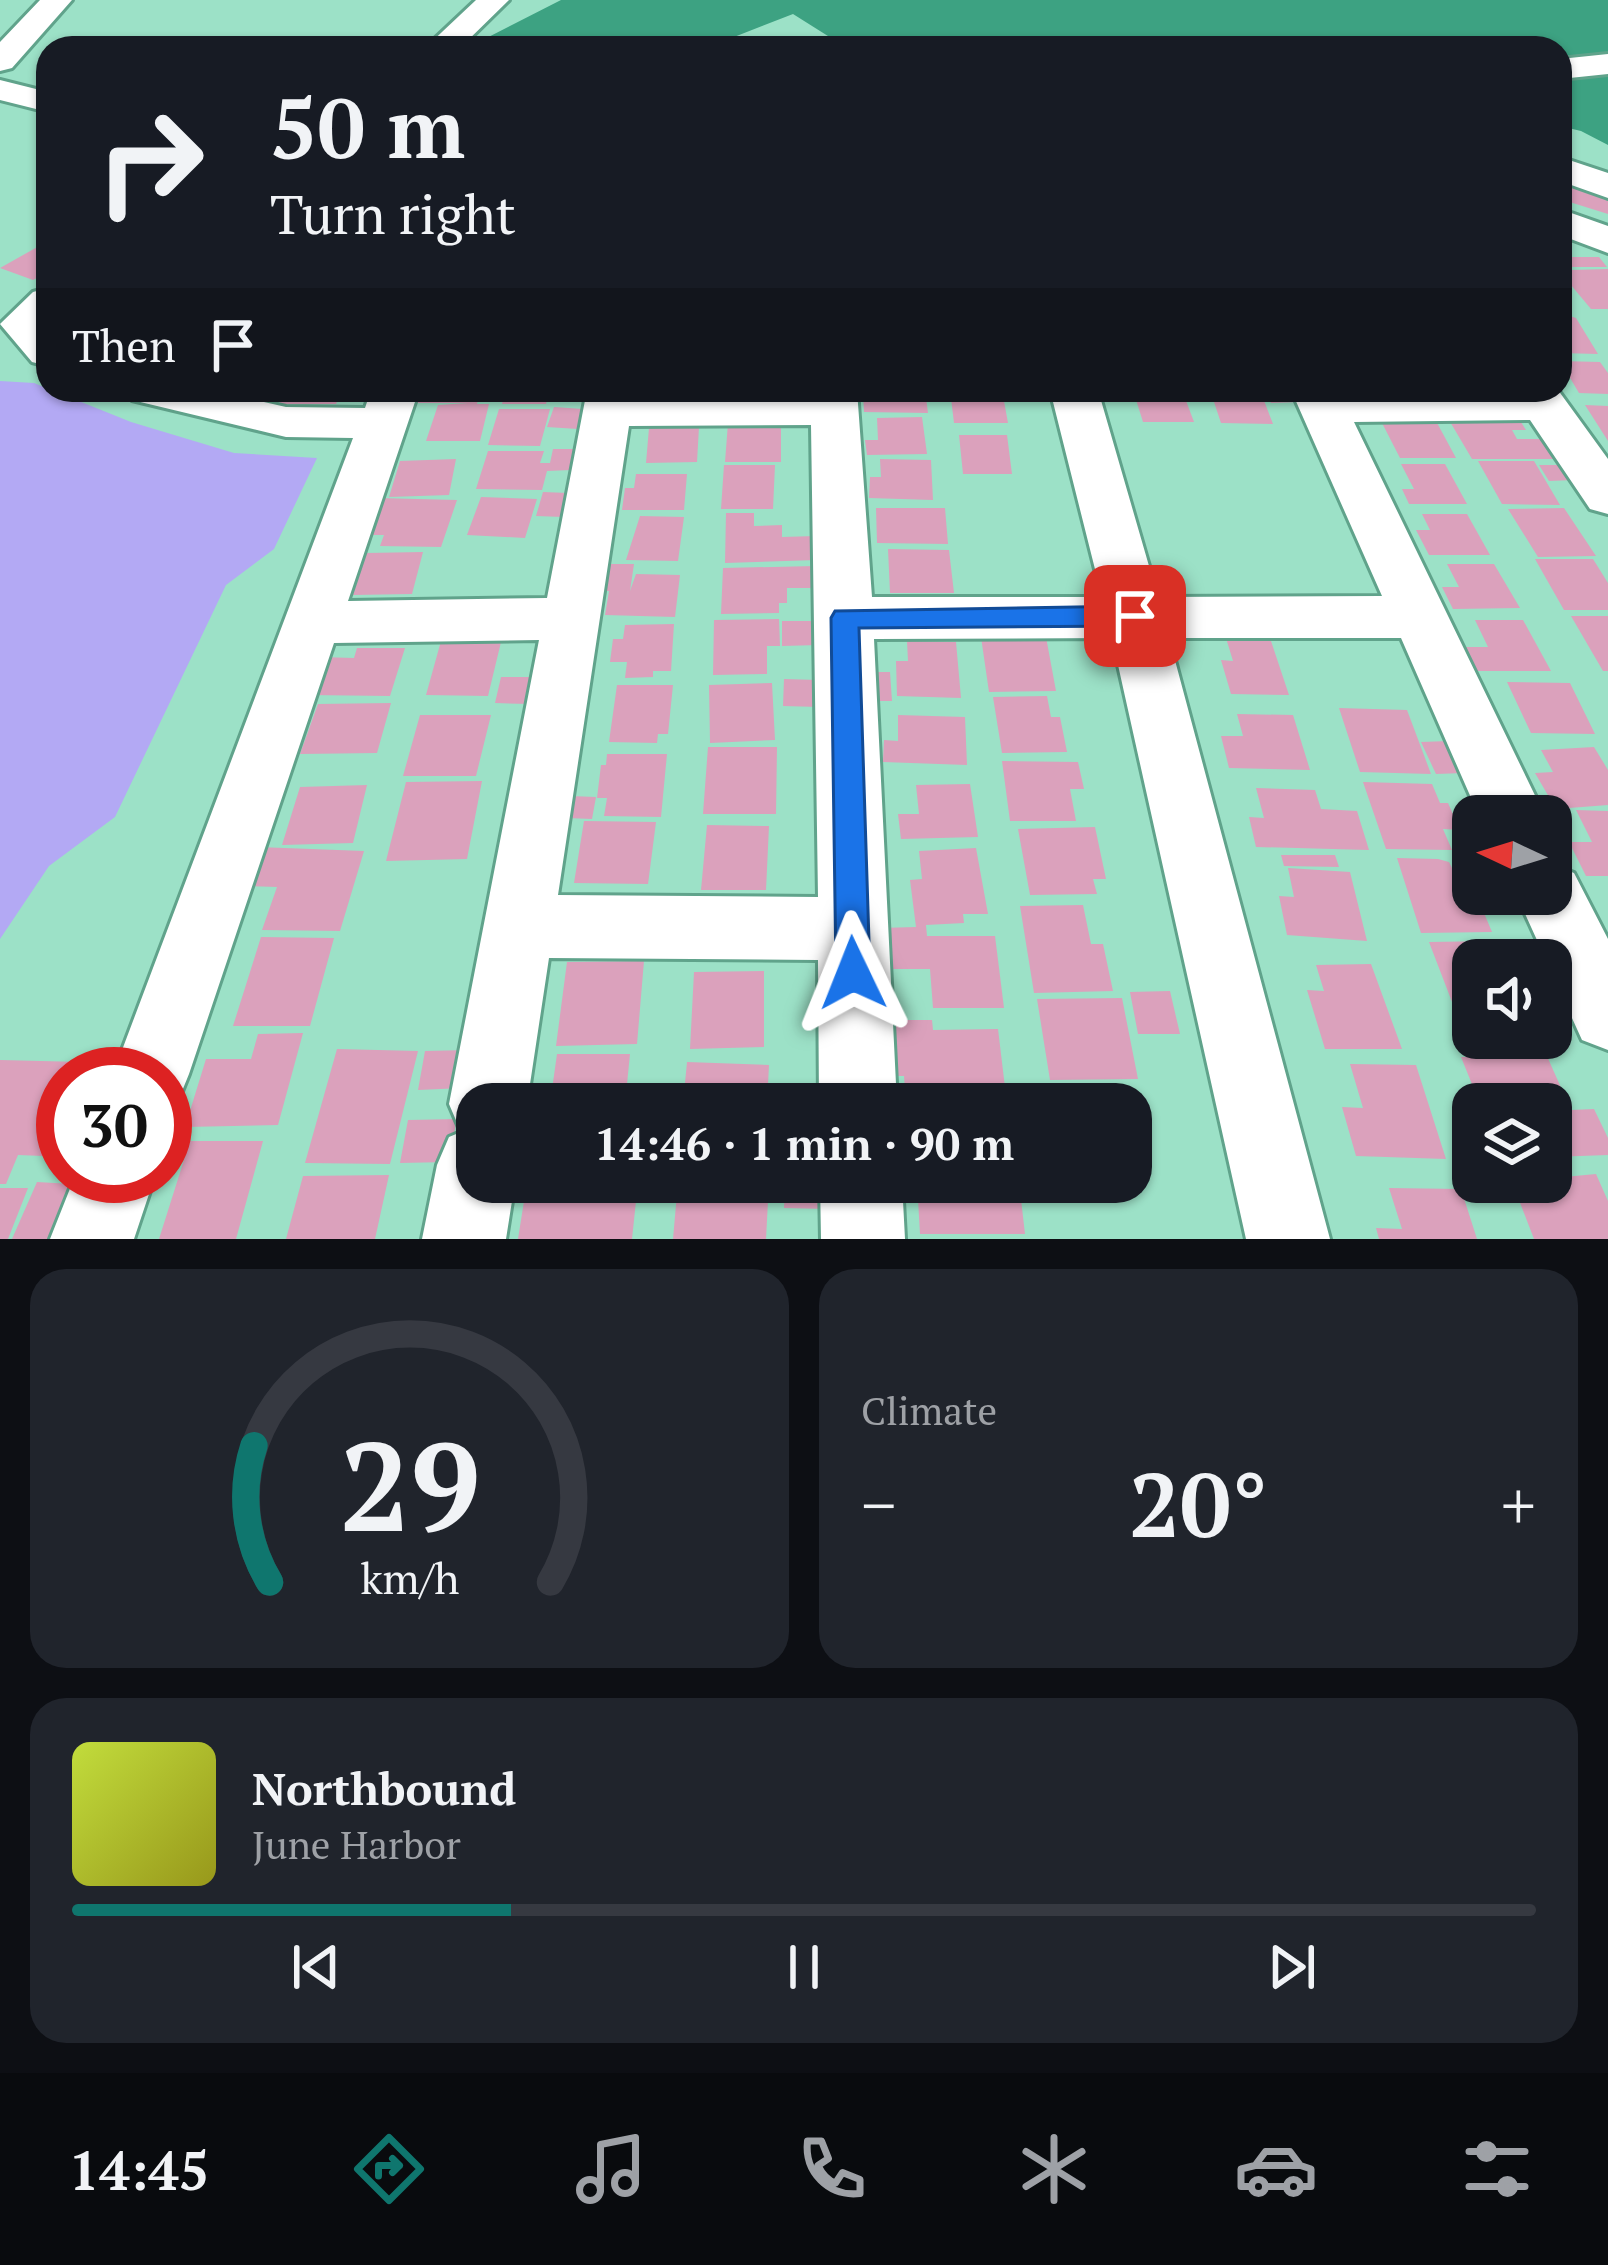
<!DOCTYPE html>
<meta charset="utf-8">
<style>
:root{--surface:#171b24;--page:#20242c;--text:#f1f3f6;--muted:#9ea1a6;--line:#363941;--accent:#0f766e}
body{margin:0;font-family:"PT Serif",serif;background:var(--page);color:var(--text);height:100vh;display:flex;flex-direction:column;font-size:45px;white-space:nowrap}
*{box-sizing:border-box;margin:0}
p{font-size:39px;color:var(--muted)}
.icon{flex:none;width:66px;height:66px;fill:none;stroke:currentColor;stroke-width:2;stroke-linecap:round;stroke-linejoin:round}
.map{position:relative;height:1239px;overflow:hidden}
.side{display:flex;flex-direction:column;gap:30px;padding:30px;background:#0d0f14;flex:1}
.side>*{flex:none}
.banner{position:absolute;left:36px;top:36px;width:1536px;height:366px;border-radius:36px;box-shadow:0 3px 9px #0004;background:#171b24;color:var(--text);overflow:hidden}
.needle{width:78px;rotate:274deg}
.controls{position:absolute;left:1452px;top:795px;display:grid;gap:24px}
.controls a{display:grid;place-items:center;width:120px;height:120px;border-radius:24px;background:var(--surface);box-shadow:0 3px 9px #0004;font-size:60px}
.speed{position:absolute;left:36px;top:1047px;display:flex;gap:24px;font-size:60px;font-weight:700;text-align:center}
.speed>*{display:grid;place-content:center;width:156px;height:156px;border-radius:50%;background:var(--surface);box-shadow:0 3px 9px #0004;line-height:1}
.speed .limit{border:18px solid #d22;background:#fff;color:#111}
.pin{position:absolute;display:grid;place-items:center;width:102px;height:102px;color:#fff;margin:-51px;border-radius:24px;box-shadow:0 6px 18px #0006}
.me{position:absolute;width:132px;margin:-66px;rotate:358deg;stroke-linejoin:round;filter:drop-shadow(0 0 9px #0008)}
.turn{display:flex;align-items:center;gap:42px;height:252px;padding:0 36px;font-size:54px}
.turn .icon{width:156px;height:156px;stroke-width:2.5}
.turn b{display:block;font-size:84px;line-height:102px}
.then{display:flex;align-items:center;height:114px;padding:0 36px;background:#0003;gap:24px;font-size:45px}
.big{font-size:90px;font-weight:800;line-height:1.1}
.side .widget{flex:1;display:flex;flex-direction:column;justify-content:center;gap:18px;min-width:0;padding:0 42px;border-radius:36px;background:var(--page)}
.side .dial{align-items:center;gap:0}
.dial svg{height:312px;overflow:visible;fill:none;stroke:var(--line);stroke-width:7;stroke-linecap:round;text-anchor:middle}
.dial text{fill:var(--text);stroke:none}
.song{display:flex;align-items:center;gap:36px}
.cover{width:144px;height:144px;border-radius:18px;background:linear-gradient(135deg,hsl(70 70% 55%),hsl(60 70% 35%))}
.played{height:12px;border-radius:6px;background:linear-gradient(90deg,var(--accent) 30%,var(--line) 30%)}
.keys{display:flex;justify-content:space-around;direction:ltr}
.heat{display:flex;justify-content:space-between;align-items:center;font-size:66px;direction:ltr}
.side .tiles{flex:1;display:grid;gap:30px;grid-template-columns:1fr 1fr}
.widget:last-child{grid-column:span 2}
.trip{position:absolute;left:456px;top:1083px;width:696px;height:120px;border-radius:36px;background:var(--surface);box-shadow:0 3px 9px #0004;font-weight:800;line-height:120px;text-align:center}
.tab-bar{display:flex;height:192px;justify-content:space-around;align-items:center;background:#090b0e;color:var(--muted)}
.tab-bar .icon{width:84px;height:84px}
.tab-bar .on{color:var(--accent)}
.tab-bar b{font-size:54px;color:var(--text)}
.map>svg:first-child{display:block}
</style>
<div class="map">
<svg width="1608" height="1239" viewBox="0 0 1608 1239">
<rect width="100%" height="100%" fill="#9ce1c7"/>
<!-- forest -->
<path fill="#3da282" d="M561,0H1608V145L1581,131L1560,126V48H847L793,14L706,48H467Z"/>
<!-- water -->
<path fill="#b3a9f4" d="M0,381L34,383L131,422L234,453L317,458L274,549L226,585L115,817L49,866L0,939Z"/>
<!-- building -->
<path fill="#dba1bc" d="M1573,186L1608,201V214L1560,199Z
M48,241V272L33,280L0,268Z
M1564,257H1599L1607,267H1571Z
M1560,258L1569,270L1608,269V309H1591L1560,272Z
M1560,313L1576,318L1598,354L1560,353Z
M1560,361L1600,362L1608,373V394L1579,393Z
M286,390H342L336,404H279Z
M415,390H480L477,404H489L480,441H426L438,405L468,403H411Z
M506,390H550L546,404H502Z
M883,390H925L928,413L864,412L863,394L884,395Z
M950,390H1002L1008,423H954Z
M1133,390H1182L1194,422H1143Z
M1210,390H1260L1273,424L1221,423Z
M1265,390H1293L1299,402L1271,403Z
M1585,405L1608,406V441Z
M554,407L583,409L578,429L547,427Z
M499,409H550L540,446L488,445Z
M922,417L927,454L867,455L865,440H878L877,418Z
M1519,419L1526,430H1512L1517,439H1543L1556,459H1472L1449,420Z
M1381,421H1436L1456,458H1400Z
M728,423H781V462H725Z
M699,427L697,462L646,463L649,428Z
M959,435H1007L1012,474H963Z
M553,449H575L571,470L547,471L542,490L476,489L488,451H544L540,463H550Z
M456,459L449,495L389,497L400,461Z
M880,459L931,460L933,500L869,498L870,477H881Z
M1478,461H1534L1560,505L1502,504Z
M1401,464H1445L1467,504H1409L1402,489H1414Z
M724,465H775L773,509H721Z
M1539,465H1563L1574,480L1549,481Z
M636,474H687L684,510H622L625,488H634Z
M543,492L568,493L563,517L536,516Z
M481,497L537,499L525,538L467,535Z
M378,498L457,500L441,547L380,546L384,535H364Z
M876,508H945L948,544L877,543Z
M1564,508L1596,556L1538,557L1508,509Z
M726,513H754V526L782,525V537L816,536L817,560L725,563Z
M1422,514H1467L1490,555H1429L1416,530H1430Z
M640,516L684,517L678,561L626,560Z
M888,549L949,550L954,593H890Z
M423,552L412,594L353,595L366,553Z
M1535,559H1593L1608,583V610H1564Z
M604,564H634L630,591L636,574L680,575L675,617L605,615L609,591H599Z
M1447,564H1494L1520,608L1453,609L1442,587H1459Z
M815,566L816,588H787V603H779V613L721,614L723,568Z
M1571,616H1608V671H1603Z
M779,619L780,646H767V674L713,675L714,620Z
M1475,620H1523L1551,671H1477L1465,647H1488Z
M782,621H820L819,645L782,646Z
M674,624L671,671H653V677L625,678L627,662H610L613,639H623L625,625Z
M981,637H1046L1056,691L989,692Z
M1226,638H1270L1289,695L1231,694L1221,660L1233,661Z
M441,641L501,642L488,696L426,695Z
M907,641L956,642L961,698L897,696L896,661H908Z
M357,648H405L390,696L308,695L320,657L354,658Z
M869,672H890L892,701H871Z
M501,677H534L529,704L495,703Z
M784,679L819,680V707L783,706Z
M1507,682L1570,683L1595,734L1531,733Z
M772,683L775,740L710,743L709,685Z
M617,685H673L668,734H658L657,743L609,742Z
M1047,696L1051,717H1060L1067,752L1002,753L993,697Z
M391,703L377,753L300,754L318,704Z
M1339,708L1407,710L1431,774L1360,772Z
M1237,714L1293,715L1310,770L1229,768L1221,736H1243Z
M420,715H491L476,776H403Z
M898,715L965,717L967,765L883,762L884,740L898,741Z
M1449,741L1464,773L1436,774L1421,742Z
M708,747H777L776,814H703Z
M1594,747L1608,770V805L1556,809L1535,773L1553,772L1541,750Z
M607,754H667L661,817L604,816L607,798H597L601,765H606Z
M1002,761L1078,762L1084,789H1070L1076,821H1010Z
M482,781L467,859L386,861L406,782Z
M1363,782L1432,784L1440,803H1448L1460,830L1443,829L1452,850L1386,849Z
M970,784L978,837L901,839L898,814H919L916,785Z
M367,785L353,843L282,845L300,787Z
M1256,788L1315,790L1321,809L1357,811L1369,850L1256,847L1249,817L1264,818Z
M570,796L596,797L592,819L567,818Z
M1576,810L1608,811V876H1586L1569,842H1592Z
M584,821L656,822L648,884L574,883Z
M707,825L769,826L766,890H701Z
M1095,827L1106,879H1093L1097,894L1030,895L1018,829Z
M258,847L364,851L340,931L262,930L277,887L244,886Z
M976,848L988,914H963L964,923L926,925L927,936H995L1004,1008H933L930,969H882L880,928L916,927L910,880L922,879L919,851Z
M1281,855H1335L1339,867L1284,866Z
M1397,858L1438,859L1449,862L1453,870H1466L1492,932L1421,933Z
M1288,868L1350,872L1367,941L1287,935L1279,896L1294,897Z
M1083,905L1091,944H1103L1113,991L1034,993L1020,906Z
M261,937L334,938L310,1026H233Z
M1493,941L1501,960H1473V1041H1467L1429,942Z
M644,961L637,1044L556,1046L567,962Z
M1371,964L1402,1049H1325L1307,990L1324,991L1316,965Z
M764,971V1047L690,1049L694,972Z
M1170,991L1180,1034H1138L1130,992Z
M1122,998L1138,1079L1050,1080L1037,999Z
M885,1020H932L933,1030L998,1029L1007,1104H906L904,1076H888Z
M303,1033L278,1125L185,1127L206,1059H251L258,1034Z
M337,1049L418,1051L390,1164L305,1163Z
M469,1050L463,1088L418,1090L425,1051Z
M557,1054H630L625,1104H550Z
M1546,1054L1571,1110L1594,1109L1608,1138V1155L1551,1157V1104H1480L1461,1057Z
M0,1060L82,1062L77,1074H63V1108L43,1156L18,1155L6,1184H0Z
M687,1062L769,1065L767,1104H683Z
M1350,1064L1416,1065L1446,1159L1356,1156L1342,1107L1363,1108Z
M457,1119L448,1162L400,1163L408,1120Z
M190,1141H263L236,1239H159Z
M1596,1174L1608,1201V1239H1534L1512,1182Z
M389,1175L375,1239H286L303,1176Z
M37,1182L72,1184L49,1239H12Z
M527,1182H638L632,1239H518Z
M678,1182H769L766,1239H673Z
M785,1182H825L826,1209L784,1208Z
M917,1182H1019L1025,1234H920Z
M0,1188H28L8,1239H0Z
M1389,1188L1461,1189L1477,1239H1379L1376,1228L1402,1229Z"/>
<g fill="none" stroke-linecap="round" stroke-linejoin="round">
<!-- minor casing -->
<g stroke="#60a38b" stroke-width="6">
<path id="minor" d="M40,0H72L12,68L0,71V42Z
M476,0H509L460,48H425Z
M1608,54V74L1560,79V59Z
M0,80L48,92V112L0,100Z
M1560,157L1608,173V198L1560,181Z
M1560,209L1608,226V253L1560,235Z
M48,288V366L32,362L0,324L33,292Z
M125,390H212L286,407L365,408L371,390H419L348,601L547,598L587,390H635L634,396L810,395L809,390H857L872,597H1102L1050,390H1098L1158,597L1382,596L1291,390H1558L1608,459V514L1590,509L1530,420L1354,422L1545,816H1479L1401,638H1169L1330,1239H1246L1112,638L874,639L897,1104H819L818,960L549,958L527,1104H477V1182H515L506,1239H422L437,1165L449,1137L461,1132L449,1104L539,640L334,643L189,1074L178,1101L165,1106V1074H113L353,438L286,437L132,400ZM811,425L818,897L558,895L629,426Z
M1551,864L1574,873L1608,939V1050L1582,1040L1551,972V960H1546L1516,894H1551Z
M75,1176H155L134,1239H50Z
M820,1182H902L905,1239H821Z"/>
</g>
<!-- minor -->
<use href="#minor" fill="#fff" fill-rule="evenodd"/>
</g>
<!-- route -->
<path fill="#1a73e8" stroke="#114b97" stroke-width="3" d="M1135,606L1149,616L1135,626L859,628L870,973L865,984L853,989L841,984L836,973L831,618L835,611Z"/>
</svg>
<div class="controls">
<a><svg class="needle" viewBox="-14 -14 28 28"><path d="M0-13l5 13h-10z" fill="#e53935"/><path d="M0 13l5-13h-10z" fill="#9ea1a6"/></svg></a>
<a><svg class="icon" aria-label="sound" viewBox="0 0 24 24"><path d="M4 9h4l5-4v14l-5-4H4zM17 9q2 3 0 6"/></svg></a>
<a><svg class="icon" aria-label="layers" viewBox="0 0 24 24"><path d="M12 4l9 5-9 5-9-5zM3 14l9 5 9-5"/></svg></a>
</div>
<div class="speed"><div class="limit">30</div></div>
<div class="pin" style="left:1135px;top:616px;background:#d93025"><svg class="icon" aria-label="arrive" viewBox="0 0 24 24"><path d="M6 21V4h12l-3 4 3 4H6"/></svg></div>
<svg class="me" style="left:853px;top:973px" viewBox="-20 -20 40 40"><path d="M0-17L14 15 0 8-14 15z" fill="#1a73e8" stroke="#fff" stroke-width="4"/></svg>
<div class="trip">14:46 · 1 min · 90 m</div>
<div class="banner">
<div class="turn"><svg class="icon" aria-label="right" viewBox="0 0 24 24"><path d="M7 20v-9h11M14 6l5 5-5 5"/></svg><div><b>50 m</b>Turn right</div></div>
<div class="then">Then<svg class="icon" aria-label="arrive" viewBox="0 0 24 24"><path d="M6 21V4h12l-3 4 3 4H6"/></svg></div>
</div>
</div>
<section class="side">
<div class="tiles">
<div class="widget dial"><svg viewBox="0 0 100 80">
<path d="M14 69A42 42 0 1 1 86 69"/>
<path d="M14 69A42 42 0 0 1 10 34" stroke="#0f766e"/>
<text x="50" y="56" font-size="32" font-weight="700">29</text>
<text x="50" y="72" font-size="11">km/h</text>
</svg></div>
<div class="widget"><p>Climate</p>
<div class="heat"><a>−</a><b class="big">20°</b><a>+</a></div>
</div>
<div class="widget">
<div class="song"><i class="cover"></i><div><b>Northbound</b><p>June Harbor</p></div></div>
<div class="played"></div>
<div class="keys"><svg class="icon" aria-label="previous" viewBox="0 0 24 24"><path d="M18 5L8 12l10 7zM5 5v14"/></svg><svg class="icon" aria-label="pause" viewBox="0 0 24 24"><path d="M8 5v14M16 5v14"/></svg><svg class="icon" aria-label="next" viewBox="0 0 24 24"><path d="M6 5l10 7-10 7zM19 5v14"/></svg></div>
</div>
</div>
</section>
<nav class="tab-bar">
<b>14:45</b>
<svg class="icon on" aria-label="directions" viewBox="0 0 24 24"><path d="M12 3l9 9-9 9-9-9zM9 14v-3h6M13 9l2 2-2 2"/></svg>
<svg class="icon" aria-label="music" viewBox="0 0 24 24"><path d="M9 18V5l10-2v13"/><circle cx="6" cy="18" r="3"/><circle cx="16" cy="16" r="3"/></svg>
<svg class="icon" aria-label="phone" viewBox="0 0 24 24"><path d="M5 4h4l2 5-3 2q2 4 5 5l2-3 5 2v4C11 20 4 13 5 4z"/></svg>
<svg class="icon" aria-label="climate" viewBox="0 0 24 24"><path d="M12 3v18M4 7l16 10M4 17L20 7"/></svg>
<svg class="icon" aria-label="car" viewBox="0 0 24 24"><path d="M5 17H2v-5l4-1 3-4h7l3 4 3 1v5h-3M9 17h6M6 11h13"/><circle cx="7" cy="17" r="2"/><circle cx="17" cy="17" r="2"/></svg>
<svg class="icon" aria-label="filters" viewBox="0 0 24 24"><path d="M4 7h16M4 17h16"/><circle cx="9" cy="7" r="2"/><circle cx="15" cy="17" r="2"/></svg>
</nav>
